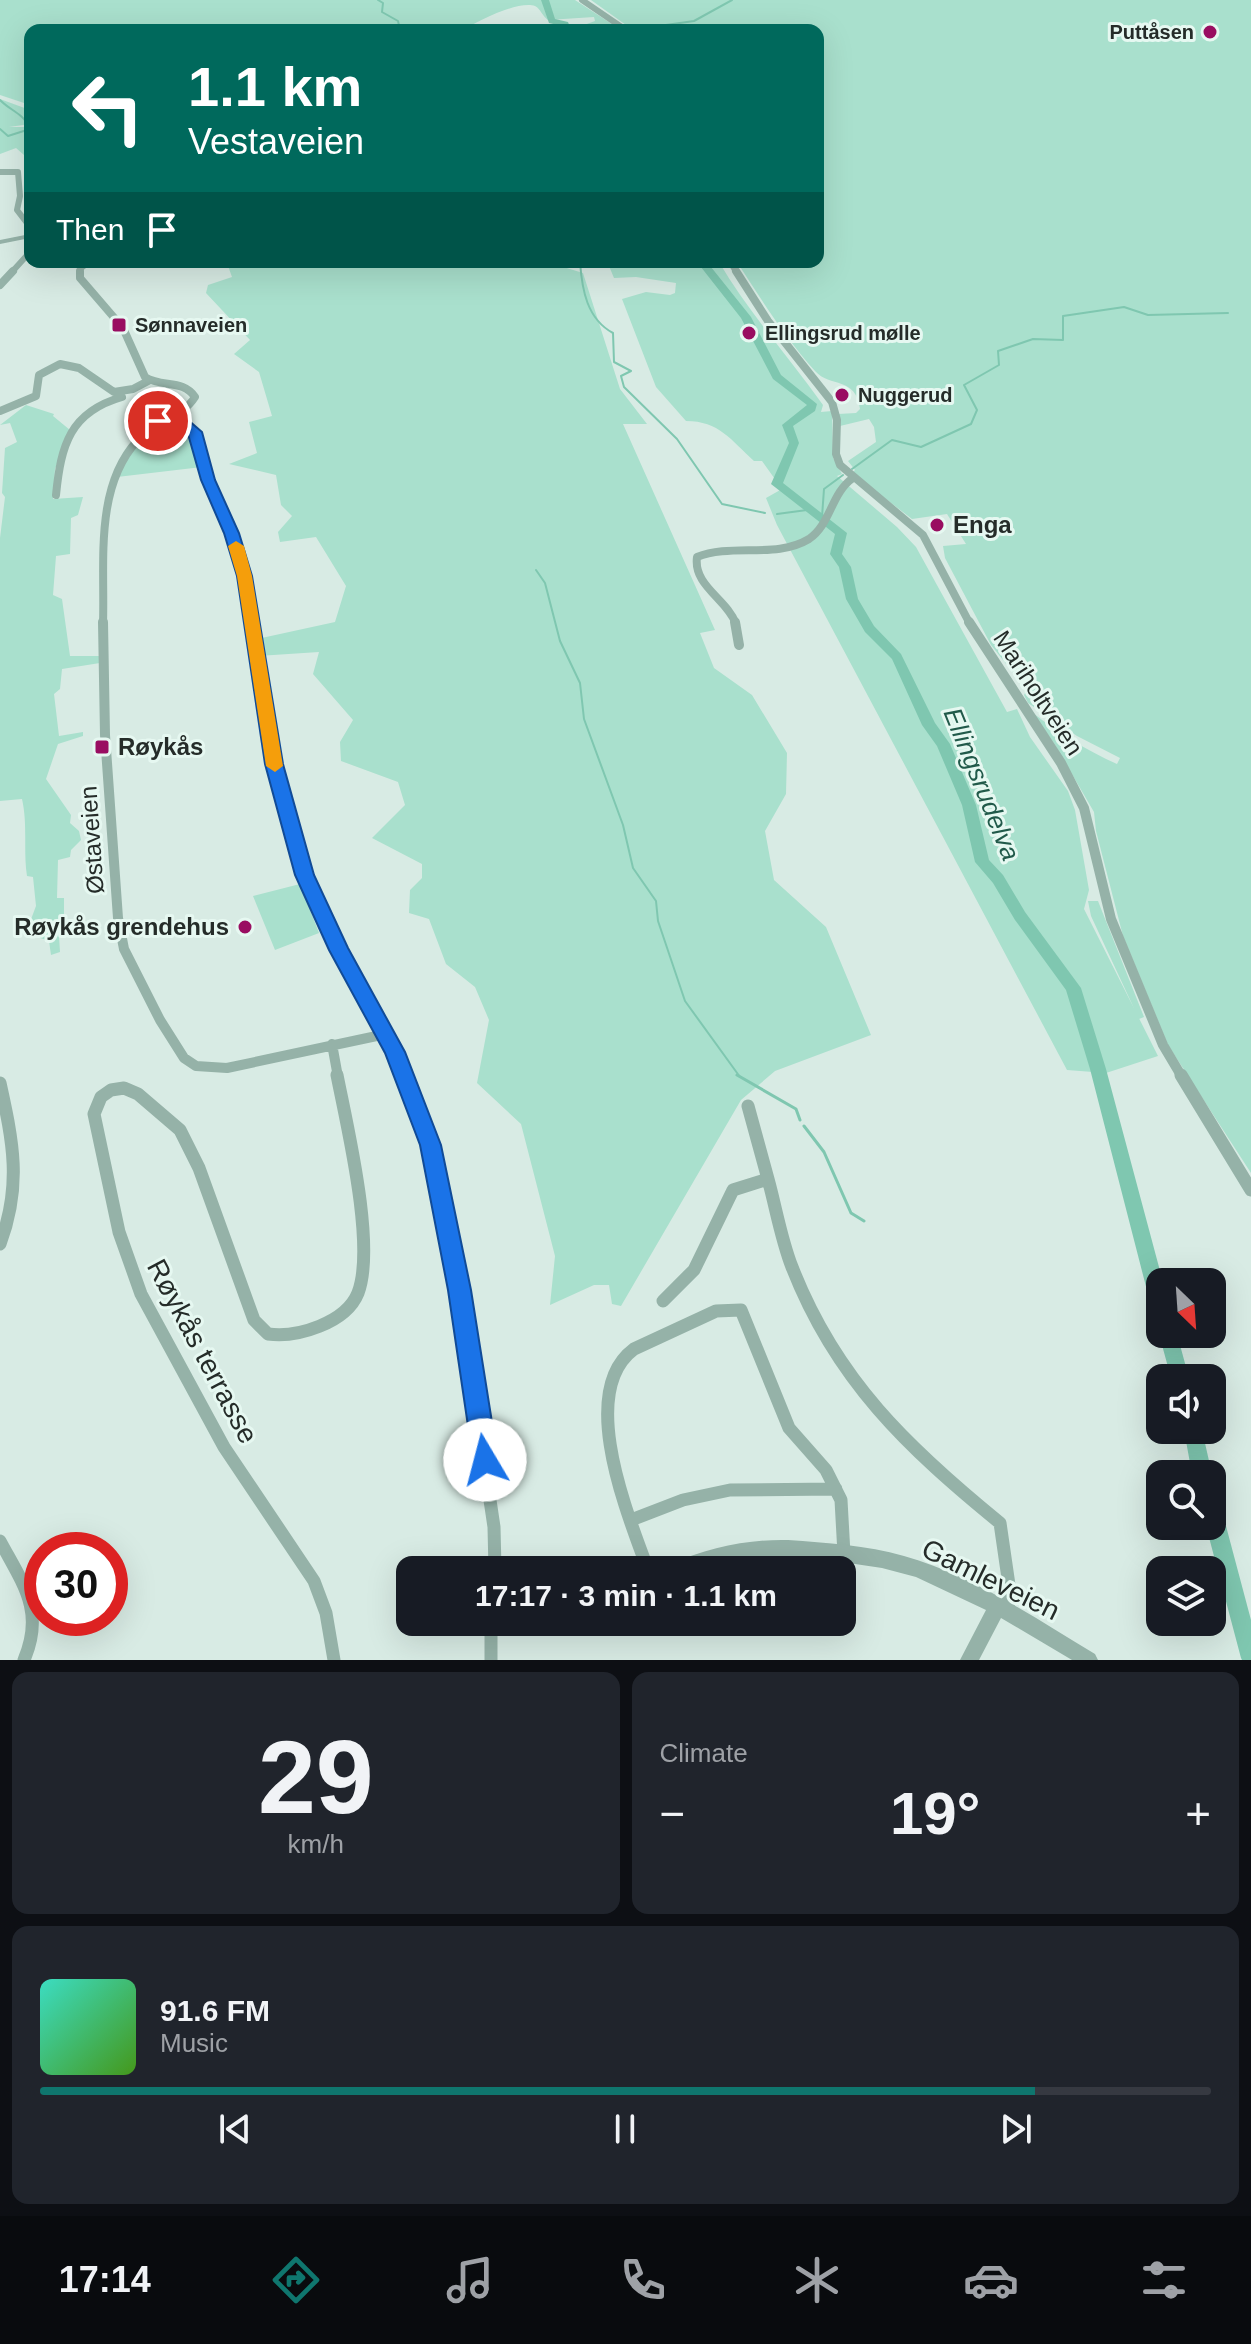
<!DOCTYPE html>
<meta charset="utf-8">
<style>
:root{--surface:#171b24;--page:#20242c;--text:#f1f3f6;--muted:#9ea1a6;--line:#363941;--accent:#0f766e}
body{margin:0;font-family:Arial,sans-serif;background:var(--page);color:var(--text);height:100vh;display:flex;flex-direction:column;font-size:30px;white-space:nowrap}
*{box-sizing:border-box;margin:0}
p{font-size:26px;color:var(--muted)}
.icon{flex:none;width:44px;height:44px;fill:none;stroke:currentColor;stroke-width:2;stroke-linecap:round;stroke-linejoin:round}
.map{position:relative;height:1660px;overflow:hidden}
.details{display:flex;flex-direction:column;gap:12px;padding:12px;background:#0d0f14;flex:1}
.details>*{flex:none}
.top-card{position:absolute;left:24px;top:24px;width:800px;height:244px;border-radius:16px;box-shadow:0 8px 32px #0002;background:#00695c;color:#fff;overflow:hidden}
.needle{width:52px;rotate:155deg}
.controls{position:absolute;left:1146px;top:1268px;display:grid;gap:16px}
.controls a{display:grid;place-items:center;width:80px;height:80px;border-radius:16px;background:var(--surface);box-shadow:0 8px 32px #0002;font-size:40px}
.speed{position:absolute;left:24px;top:1532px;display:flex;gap:16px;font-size:40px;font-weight:700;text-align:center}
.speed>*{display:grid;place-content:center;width:104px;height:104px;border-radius:50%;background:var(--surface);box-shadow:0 8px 32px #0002;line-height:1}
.speed .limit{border:12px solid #d22;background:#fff;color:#111}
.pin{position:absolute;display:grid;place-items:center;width:68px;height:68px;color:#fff;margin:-34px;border:4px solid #fff;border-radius:50%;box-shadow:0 2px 8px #0007}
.me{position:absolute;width:88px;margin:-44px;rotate:352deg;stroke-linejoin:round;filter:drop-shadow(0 0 6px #0008)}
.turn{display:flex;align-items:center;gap:28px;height:168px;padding:0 32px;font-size:36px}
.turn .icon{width:104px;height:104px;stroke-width:2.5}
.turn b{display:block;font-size:56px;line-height:68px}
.then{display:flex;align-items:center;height:76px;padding:0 32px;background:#0003;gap:16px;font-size:30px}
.big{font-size:60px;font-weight:600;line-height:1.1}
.details .tile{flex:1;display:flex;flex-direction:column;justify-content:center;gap:12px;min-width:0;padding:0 28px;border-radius:16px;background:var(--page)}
.details .dial{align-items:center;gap:0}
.dial b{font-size:104px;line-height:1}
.song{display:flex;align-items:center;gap:24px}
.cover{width:96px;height:96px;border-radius:12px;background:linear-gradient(135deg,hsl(170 70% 55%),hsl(100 70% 35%))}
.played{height:8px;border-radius:4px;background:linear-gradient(90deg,var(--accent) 85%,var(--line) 85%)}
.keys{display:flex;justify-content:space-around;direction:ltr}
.heat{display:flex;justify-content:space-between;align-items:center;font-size:44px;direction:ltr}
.details .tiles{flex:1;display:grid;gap:12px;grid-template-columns:1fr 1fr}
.tile:last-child{grid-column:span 2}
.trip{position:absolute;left:396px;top:1556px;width:460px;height:80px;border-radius:16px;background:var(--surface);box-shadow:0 8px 32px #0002;font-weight:600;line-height:80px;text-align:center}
.dock{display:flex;height:128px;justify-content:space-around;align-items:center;background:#090b0e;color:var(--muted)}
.dock .icon{width:56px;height:56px}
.dock .current{color:var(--accent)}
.dock b{font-size:36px;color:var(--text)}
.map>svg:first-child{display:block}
</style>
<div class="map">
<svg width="1251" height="1660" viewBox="0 0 1251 1660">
<rect width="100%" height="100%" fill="#d8ebe4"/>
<!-- green -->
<path fill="#a9e0cd" d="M0,0H575L621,30H600L591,25L586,30H580L584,25L595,21L594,17L548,20C542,16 541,9 535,6C519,0 478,21 463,30H30V105L0,95Z
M591,0H1251V1173L1168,1045L1123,936L1096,831L1094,812L1055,745L1033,713C1060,734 1086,750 1117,764L1120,758L1077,736L1028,703L1024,695L1027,690L991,645L945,558L943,546L966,544L947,514L912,519L852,473L855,470L848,461L876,442L874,427L869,419L840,426L838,414L856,413L860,409C856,376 830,388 815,371C785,338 761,299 737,262H818V30H633Z
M0,99L30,110V124L9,127H30V154L24,155L16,148L0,154Z
M214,262H547L583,273L620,389L647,424H623L715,630L700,633L714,668L752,695L787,753L786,794L765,831L774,880L826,927L871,1035L775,1071L741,1100L621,1306L612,1304L609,1285H594L550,1305L555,1256L521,1124L477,1083L489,1020L475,987L446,964L429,919L409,913L410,890L422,878V864L372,838L405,805L398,782L341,761L340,742L353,720L313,674L319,652L258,656L257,639L335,622L346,586L316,537L280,542L278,532L292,516L281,505L276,475L229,464L257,453L249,422L272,416L259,372L234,354L250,340L206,293L208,285L232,277L227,263Z
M600,262H719C749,313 789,357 823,405L821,412L832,411L833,458L842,474L837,476L897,527L916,547L1007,712L1017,709L1030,737L1068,791L1075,810L1089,890L1084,909L1158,1056L1106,1073L1067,1070L777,525L766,498L782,489L762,461H754C731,440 719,421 686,421L656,387L622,299L646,292L670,295L675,293L676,283L636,277L614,278L609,266Z
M26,405L54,414L53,416L70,430L55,469L53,499L83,497L78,515L71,518L70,554L56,556L53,595L62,599L70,656H100V663L62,669L60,689L54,694L59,736L83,732V736L58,744L46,779L71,815L70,823L79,831L81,840L71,850L70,857L58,860L57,898H64V930L59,936L60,952L51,955L49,941L32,935L30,922L36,906L33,877L27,876C23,850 28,826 22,799L0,801V538L5,497L2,493L5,448L17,442L10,423L0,425Z
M173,422L190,428L202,467L117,477L121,466L152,427Z
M300,884L319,933L275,950L253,896Z
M1088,901H1098L1144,1017L1139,1019L1091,916Z"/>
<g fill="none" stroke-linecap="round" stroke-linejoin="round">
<!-- stream-far1 -->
<path stroke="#7fc7b0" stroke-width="2" d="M378,0L383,3L382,12L398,21L400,30
M631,30L694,21L732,0
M0,100C11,111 22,113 30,127
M0,129L8,136L30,129
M580,262C582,290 587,319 613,333L614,362L631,371L621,376L624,387L677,439L722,504L765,513
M852,469L892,440L921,447L971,424L977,410L964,385L999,365L998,351L1033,339L1063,340V316L1124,307L1148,315L1228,313
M777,514L807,510
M822,517L824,489L843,475
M536,570L545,583L560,641L580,683L584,719L623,825L633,868L656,901L658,921L685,1001L740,1077"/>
<!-- stream -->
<path stroke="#7fc7b0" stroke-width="3" d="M737,1075L796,1109L800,1120
M804,1126L824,1152L851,1213L864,1221"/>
<!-- river -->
<path fill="#7fc7b0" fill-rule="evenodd" d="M541,0H549L555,19L568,22L571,30H563L562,26L549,23Z
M697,262H707L751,317L781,375L817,404L815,411L793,426L799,443L783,483L847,533L842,554L851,567L858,599L874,626L901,654L935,723L950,744L976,805L989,860L1003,875L1025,912L1081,988L1106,1069L1163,1282H1160V1314L1154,1312L1151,1306L1090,1069L1066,990L1015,920L993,883L975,862L962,805L937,746L922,725L892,659L865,632L846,599L839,567L830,554L835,534L771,484L789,443L782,425L807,405L773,379L741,318Z
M1160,1332V1334H1177L1189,1378H1171L1159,1334Z
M1184,1430H1202L1212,1474H1192Z
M1212,1501L1219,1504L1222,1511L1251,1620V1660H1242L1241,1658L1206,1526H1212Z"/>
<!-- minor-far3 -->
<path stroke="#95b2a8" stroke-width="6" d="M582,0L626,30
M0,172H18L20,196L17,210L30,227
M730,262L737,273
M11,273L30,252
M80,273V269L89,262"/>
<!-- minor-far2 -->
<path stroke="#95b2a8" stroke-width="8" d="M80,271V278L123,328L145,377C162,388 183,379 195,397C182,418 154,422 137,441C94,488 105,564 103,624
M736,271L768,321L832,402L837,420L836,454L840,465L923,535L970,624
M0,285L13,271
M0,411L36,396L39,375L60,364L79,368L114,392L133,389L150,380
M166,418L194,430L210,487L239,554L251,624
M56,495C61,445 70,412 122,397
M736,624C727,599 693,586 697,557C732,543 776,559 809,539C831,524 831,493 853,478"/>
<!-- minor-far1 -->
<path stroke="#95b2a8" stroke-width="10" d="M103,622L105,735L118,918L124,949L160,1020L184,1058L196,1066L227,1068L386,1034
M250,622L274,764L309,888L395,1052L405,1077
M735,622L739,645
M969,622L1061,763L1084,808L1111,919L1163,1045L1182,1077
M332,1044L338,1077"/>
<!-- minor -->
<path stroke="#95b2a8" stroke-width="13" d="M404,1075L431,1145L452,1246L494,1527L495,1570
M1181,1075L1251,1190
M0,1083C13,1142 22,1185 0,1244
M768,1179C776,1208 781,1239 792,1267C836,1380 908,1448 1000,1523L1009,1585L1008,1612
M663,1301L694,1270L733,1190L768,1179L748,1106
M631,1520L683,1500L730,1490L836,1489
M0,1541C23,1584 45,1611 24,1660
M648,1570C629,1517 576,1392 634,1349L716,1311L741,1310L789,1428L826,1470L841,1500L844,1554
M491,1622V1660
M334,1660L326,1613L314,1581L224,1447L141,1294L119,1232L94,1114L101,1097L111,1090L124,1088L138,1094L180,1130L199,1168L254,1320L268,1334C297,1338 346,1323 358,1293C376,1246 347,1126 337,1075"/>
<!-- tertiary -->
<path fill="#95b2a8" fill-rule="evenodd" d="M30,234V238L0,244V240Z
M788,1540C827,1543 866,1545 904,1556C972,1575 1035,1618 1095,1654L1098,1660H1072L1001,1618L979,1660H960L986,1610L916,1577L882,1568L835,1561L768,1557L743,1559L701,1570H667L670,1564C708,1548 747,1539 788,1540Z"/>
</g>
<!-- route -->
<path fill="#1a73e8" stroke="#114b97" stroke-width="2" d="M166,414L188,420L202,432L215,480L239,533L252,576L283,764L314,875L348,948L405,1052L441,1145L471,1290L498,1460L494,1469L485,1472L477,1469L473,1460L448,1290L420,1145L385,1053L329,950L295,875L265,764L237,576L224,533L201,480L188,434L178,426L167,423L158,426L151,421Z"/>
<!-- slow -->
<path fill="#f59e0b" d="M236,541L244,546L252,576L283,766L275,772L266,766L237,576L228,546Z"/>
<!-- markers -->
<g fill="#990d61" stroke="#e6f8f1" stroke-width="3">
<circle cx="1210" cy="32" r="8"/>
<rect x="111" y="317" width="16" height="16" rx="4"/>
<circle cx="749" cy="333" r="8"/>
<circle cx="842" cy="395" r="8"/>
<circle cx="937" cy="525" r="8"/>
<rect x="94" y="739" width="16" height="16" rx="4"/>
<circle cx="245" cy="927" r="8"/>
</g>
<g text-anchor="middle" stroke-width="6" stroke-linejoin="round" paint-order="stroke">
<!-- far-poi labels -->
<g font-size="20" font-weight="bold" fill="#252c29" stroke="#e6f8f1" text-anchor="start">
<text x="1194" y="39" text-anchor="end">Puttåsen</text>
<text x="135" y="332">Sønnaveien</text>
<text x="765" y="340">Ellingsrud mølle</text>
<text x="858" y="402">Nuggerud</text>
</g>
<!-- poi labels -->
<g font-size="24" font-weight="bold" fill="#252c29" stroke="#e6f8f1" text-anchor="start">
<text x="953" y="533">Enga</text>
<text x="118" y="755">Røykås</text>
<text x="229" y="935" text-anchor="end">Røykås grendehus</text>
</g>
<!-- street labels -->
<g font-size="24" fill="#252c29" stroke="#e6f8f1">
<text transform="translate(1038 693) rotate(57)" y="8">Mariholtveien</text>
<text transform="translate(92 840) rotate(-94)" y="8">Østaveien</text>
</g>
<!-- water labels -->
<g font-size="26" font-style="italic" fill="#215a4a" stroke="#e6f8f1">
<text transform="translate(982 784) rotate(68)" y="9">Ellingsrudelva</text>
</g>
<!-- near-street labels -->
<g font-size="28" fill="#252c29" stroke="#e6f8f1">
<text transform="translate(203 1351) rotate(62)" y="10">Røykås terrasse</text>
<text transform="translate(991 1579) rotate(26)" y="10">Gamleveien</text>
</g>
</g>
</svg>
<div class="controls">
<a><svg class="needle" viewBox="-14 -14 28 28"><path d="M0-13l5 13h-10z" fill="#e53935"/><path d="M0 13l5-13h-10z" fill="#9ea1a6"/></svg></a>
<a><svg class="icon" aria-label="sound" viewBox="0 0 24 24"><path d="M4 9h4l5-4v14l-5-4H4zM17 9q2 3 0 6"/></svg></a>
<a><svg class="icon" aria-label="search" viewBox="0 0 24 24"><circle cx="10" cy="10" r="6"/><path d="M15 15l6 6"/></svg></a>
<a><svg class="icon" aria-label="layers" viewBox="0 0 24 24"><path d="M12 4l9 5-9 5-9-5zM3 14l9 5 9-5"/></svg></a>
</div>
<div class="speed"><div class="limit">30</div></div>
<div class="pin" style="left:158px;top:421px;background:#d93025"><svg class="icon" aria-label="arrive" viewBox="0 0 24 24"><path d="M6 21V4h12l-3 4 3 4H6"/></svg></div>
<svg class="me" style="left:485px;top:1460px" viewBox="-20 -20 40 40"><circle r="19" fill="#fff"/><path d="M0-13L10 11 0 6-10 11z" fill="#1a73e8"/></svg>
<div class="trip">17:17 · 3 min · 1.1 km</div>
<div class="top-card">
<div class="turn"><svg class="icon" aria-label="left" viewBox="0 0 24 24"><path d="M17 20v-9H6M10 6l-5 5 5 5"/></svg><div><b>1.1 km</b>Vestaveien</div></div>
<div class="then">Then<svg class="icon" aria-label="arrive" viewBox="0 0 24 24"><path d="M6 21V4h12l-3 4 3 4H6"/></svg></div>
</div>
</div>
<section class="details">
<div class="tiles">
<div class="tile dial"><b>29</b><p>km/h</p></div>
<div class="tile"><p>Climate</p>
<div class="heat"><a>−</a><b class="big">19°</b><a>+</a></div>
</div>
<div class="tile">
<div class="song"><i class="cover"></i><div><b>91.6 FM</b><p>Music</p></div></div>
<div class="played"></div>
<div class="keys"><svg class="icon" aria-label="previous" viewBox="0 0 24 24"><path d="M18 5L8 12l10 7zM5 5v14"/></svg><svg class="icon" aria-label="pause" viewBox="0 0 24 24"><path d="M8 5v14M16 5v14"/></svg><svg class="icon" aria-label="next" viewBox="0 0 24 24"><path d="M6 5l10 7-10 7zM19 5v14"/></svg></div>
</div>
</div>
</section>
<nav class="dock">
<b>17:14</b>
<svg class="icon current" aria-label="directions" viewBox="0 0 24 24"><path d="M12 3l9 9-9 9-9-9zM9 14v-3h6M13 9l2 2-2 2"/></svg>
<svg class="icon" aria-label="music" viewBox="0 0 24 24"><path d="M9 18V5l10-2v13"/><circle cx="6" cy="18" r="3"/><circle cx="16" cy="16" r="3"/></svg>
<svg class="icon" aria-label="phone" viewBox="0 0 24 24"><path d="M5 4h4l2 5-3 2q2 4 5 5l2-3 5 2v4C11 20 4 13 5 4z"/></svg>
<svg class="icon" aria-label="climate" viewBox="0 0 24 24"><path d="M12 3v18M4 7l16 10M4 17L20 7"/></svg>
<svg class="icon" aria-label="car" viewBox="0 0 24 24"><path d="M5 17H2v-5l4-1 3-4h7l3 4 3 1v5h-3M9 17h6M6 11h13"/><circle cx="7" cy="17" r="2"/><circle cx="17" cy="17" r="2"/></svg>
<svg class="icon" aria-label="filters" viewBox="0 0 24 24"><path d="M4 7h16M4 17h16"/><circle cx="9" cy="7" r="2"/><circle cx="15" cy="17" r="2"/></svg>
</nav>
